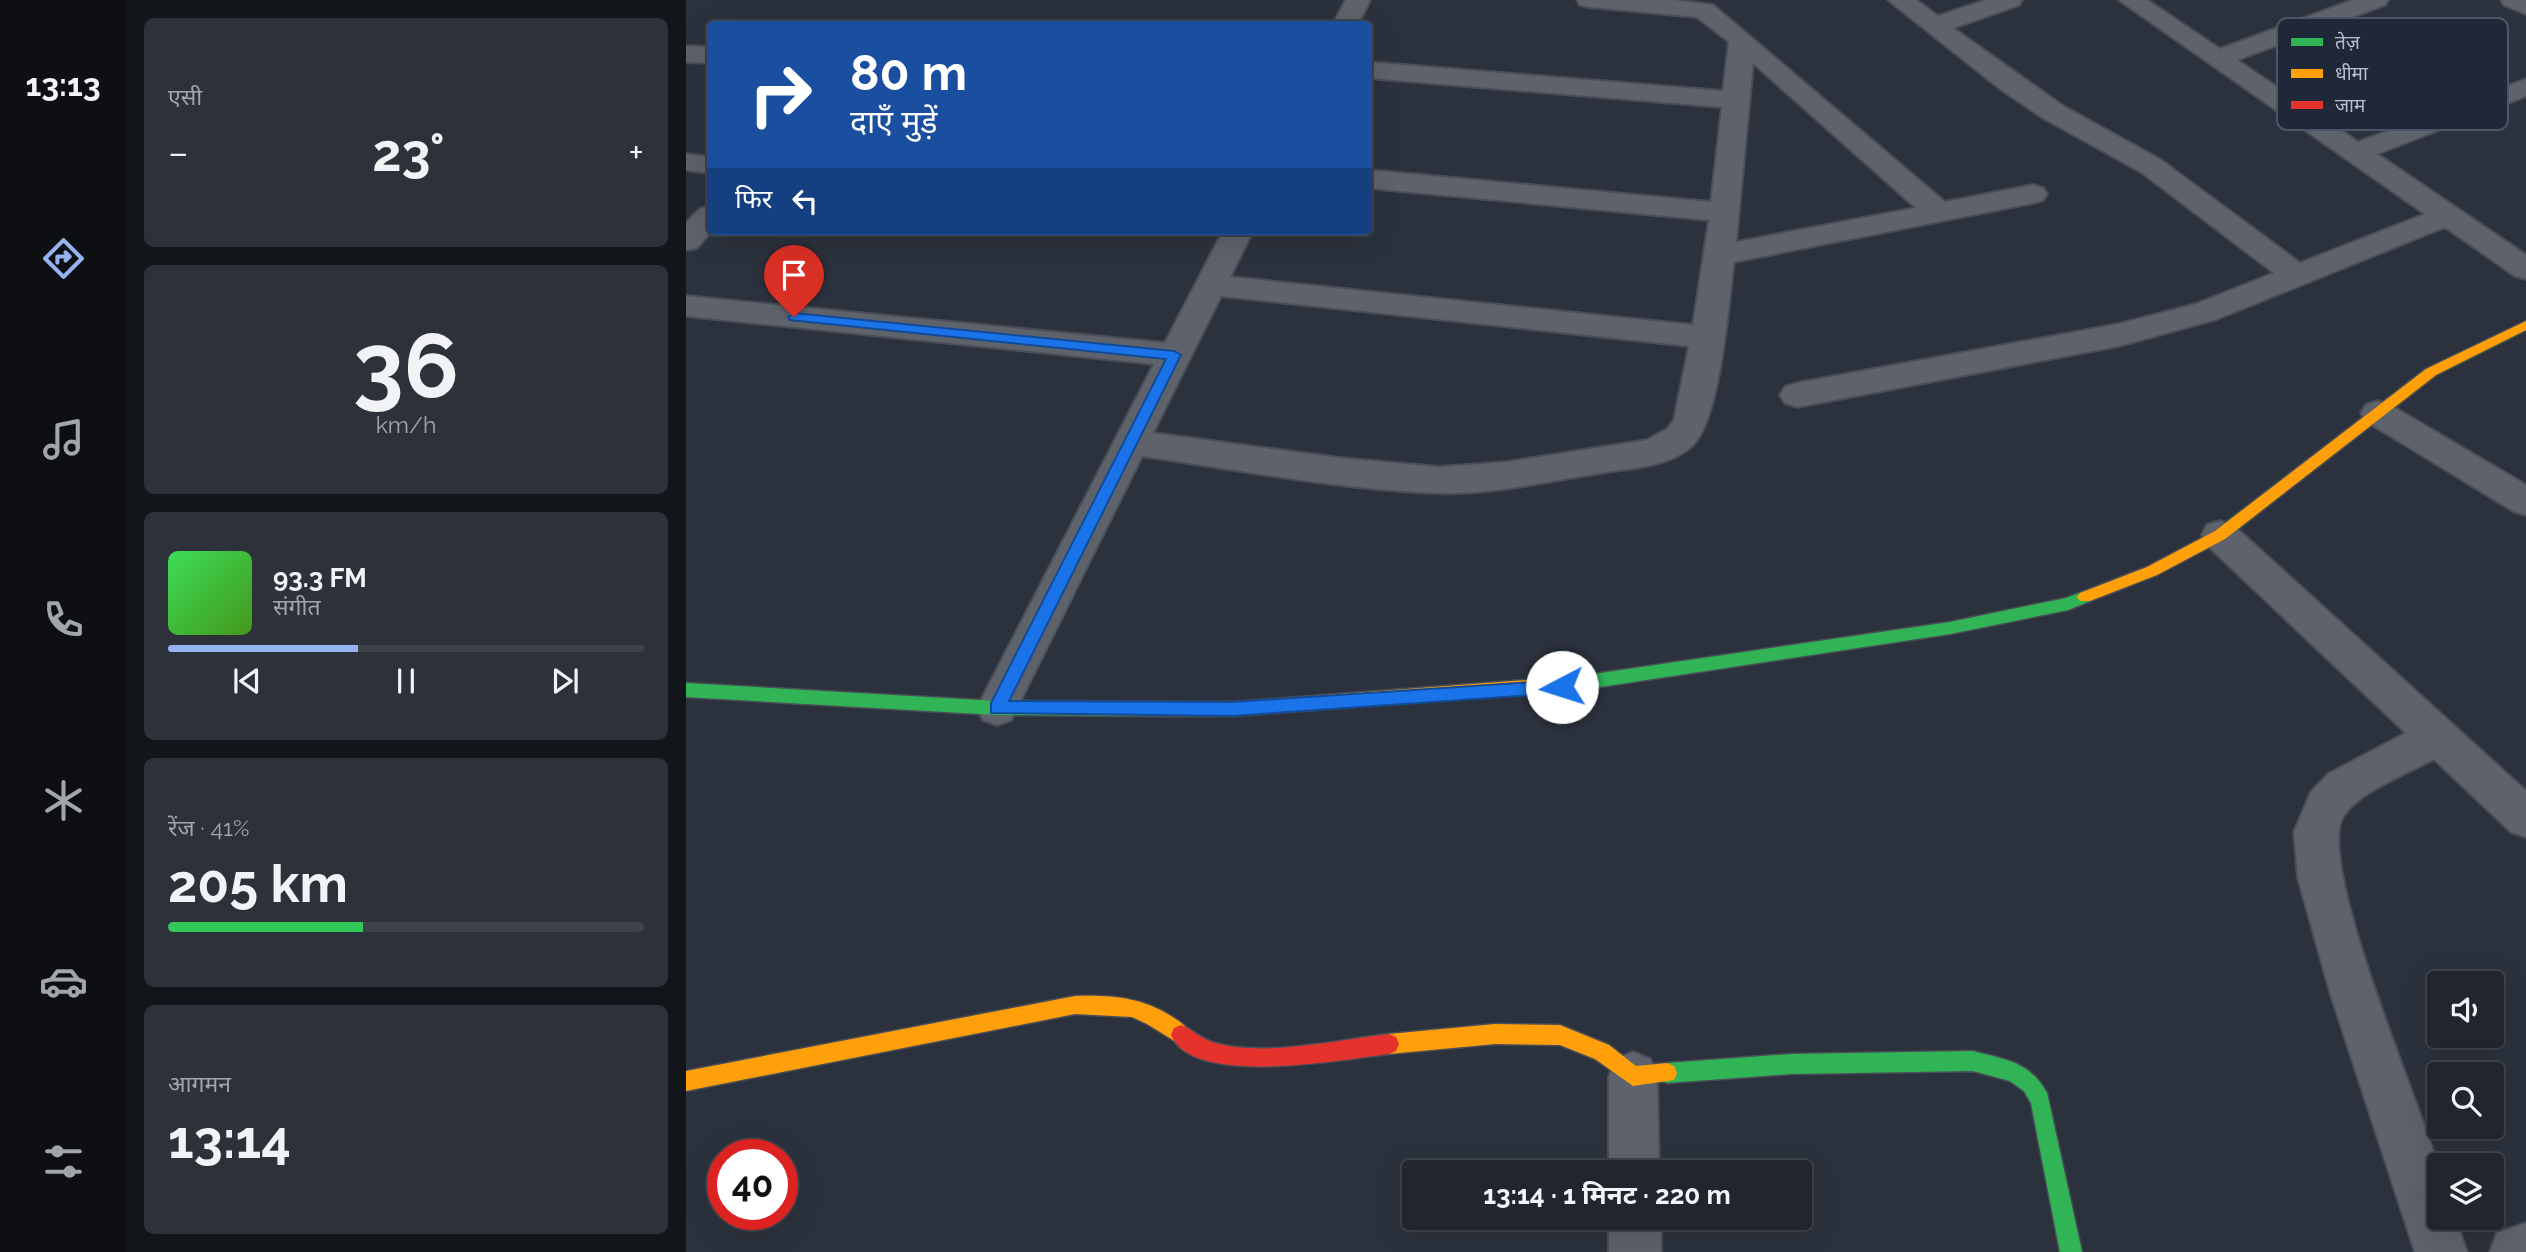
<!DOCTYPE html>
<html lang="hi">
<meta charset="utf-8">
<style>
:root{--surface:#21262e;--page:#2d323a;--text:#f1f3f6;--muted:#a2a5aa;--line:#3e434a;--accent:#95b2f1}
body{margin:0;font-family:Raleway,"Noto Sans Devanagari",sans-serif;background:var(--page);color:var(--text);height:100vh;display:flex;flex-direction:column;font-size:26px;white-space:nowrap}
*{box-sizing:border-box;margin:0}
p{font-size:23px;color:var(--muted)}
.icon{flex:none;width:38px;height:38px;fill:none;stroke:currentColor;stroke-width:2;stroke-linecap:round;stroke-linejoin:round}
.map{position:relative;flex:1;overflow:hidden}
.drawer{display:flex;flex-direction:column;gap:18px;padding:18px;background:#121519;width:560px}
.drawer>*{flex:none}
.banner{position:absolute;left:21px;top:21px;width:665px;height:214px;border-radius:7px;box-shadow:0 7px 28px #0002,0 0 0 2px var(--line);background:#1a4fa0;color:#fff;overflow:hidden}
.controls{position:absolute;left:1741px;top:971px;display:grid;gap:14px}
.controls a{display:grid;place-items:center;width:77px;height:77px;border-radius:7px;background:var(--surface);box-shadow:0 7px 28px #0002,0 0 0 2px var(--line);font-size:35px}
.speed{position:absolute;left:21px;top:1139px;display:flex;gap:14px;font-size:35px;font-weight:700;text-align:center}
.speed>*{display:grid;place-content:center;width:91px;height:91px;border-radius:50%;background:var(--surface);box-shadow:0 7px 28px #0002,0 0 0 2px var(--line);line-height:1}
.speed .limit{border:10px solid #d22;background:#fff;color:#111}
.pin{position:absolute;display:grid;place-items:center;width:60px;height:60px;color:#fff;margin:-72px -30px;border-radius:50% 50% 50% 0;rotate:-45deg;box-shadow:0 0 7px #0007}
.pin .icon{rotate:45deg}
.me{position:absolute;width:77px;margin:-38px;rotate:265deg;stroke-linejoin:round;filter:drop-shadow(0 0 5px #0008)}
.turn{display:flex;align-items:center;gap:24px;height:147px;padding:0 28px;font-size:32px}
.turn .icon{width:91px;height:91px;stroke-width:2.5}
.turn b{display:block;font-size:49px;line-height:60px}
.then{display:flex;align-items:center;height:66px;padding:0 28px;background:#0003;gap:14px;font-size:26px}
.big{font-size:52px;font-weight:700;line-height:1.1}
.drawer .tile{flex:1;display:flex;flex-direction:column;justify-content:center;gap:10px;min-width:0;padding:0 24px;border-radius:10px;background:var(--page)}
.drawer .dial{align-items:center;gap:0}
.dial b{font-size:91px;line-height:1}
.song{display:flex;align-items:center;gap:21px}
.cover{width:84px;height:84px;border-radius:10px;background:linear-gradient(135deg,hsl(130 70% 55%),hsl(100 70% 35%))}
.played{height:7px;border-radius:4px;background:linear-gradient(90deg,var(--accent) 40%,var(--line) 40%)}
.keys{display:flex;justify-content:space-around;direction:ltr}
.heat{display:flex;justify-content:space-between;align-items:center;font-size:38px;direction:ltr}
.charge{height:10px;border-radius:5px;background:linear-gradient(90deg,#34c759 41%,var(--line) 0)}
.trip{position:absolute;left:716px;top:1160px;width:410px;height:70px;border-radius:7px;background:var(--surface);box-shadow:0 7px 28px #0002,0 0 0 2px var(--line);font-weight:700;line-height:70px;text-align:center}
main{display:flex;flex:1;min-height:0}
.tabs{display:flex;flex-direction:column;width:126px;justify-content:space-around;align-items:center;background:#0d0f12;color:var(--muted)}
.tabs .icon{width:49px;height:49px}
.tabs .current{color:var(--accent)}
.tabs b{font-size:32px;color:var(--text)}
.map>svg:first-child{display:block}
</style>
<main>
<nav class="tabs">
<b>13:13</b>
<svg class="icon current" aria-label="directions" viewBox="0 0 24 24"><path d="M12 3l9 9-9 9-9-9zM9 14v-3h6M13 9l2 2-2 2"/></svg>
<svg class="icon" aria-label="music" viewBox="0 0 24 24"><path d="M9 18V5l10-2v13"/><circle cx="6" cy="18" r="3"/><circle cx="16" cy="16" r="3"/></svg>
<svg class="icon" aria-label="phone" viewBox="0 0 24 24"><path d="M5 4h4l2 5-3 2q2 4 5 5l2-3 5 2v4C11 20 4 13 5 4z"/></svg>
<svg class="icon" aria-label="climate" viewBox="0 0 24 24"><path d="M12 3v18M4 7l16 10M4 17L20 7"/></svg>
<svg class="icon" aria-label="car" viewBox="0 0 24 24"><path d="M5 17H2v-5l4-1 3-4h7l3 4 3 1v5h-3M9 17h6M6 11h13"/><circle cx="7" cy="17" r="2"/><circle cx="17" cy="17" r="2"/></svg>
<svg class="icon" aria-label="filters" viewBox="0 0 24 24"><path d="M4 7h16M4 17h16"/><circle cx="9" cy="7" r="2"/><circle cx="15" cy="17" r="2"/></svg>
</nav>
<section class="drawer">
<div class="tile"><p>एसी</p>
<div class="heat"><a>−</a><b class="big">23°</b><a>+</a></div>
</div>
<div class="tile dial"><b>36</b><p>km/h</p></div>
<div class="tile">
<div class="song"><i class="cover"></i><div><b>93.3 FM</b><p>संगीत</p></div></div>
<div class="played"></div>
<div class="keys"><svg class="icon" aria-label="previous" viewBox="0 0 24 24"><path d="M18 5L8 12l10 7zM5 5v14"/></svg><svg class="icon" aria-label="pause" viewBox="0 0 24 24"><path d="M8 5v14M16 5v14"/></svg><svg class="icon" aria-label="next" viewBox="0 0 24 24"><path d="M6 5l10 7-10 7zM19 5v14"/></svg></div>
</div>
<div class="tile"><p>रेंज · 41%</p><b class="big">205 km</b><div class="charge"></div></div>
<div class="tile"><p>आगमन</p><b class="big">13:14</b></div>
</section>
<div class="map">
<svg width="1840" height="1252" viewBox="0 0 1840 1252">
<rect width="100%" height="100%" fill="#2c323d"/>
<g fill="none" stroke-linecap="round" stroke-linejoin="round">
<!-- street casing -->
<g stroke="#494d55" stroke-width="4">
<path id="street" d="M660,0H684L672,24H647Z
M891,0H988L1027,5L1259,202L1347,185L1357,188L1361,194L1357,200L1347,203L1048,262C1042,304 1035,419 1006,446C983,467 944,468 915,473C862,481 806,495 751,493C653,489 553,470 456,456L325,720L311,725L297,720L291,708L468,364L0,316V296L479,343L537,231H567L544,277L1007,325L1023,220L682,188V170L1025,202L1036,107L682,78V62L1037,91L1043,42L1011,17L903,7L894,5ZM1067,63L1230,208L1050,242ZM535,296L1003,346L988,420L981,429L961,440L821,462L753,467L654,458L467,433Z
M1202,0H1230L1252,16L1300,0H1336L1333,5L1267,28L1377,106L1475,160L1614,263L1739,214L1433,0H1461L1534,49L1667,0H1702L1699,5L1551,60L1672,142L1840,79V96L1691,154L1840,255V279L1829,276L1759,227L1531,319L1433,346L1111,407L1099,403L1094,395L1099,387L1111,383L1433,324L1510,304L1588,273L1455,172L1357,118L1313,88Z
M1815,0H1840V14L1818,5Z
M0,46L24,47V63L0,62Z
M0,154L24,157V173L0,170Z
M24,206L26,231L11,248L0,250V223L14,209Z
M1692,401L1704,405L1840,485V515L1827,511L1680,421L1675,413L1680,405Z
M1534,521L1547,525L1840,791V837L1825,832L1748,759C1722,773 1675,791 1658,815C1627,860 1737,1109 1753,1170C1756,1185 1754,1203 1754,1218H1769L1781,1252H1729L1644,992L1612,878L1608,832L1625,792L1642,774L1720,733L1521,545L1516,535L1521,525Z
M947,1052L964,1059L971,1076L973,1172H923V1076L930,1059Z
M923,1218H975V1252H923Z
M1840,1223V1252H1804L1811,1233Z"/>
</g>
<!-- fast casing -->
<g stroke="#494d55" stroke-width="3">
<path id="fast" d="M1399,591L1404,593L1407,597L1404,601L1382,610L1264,634L894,690L888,688L886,683L888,678L894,676L1264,622L1380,598Z
M0,683L311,701L477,702L483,704L485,709L483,714L477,716L311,715L0,697Z
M1287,1051C1320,1060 1343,1061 1361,1093L1396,1252H1374L1345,1103L1338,1091L1324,1081L1287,1071L1105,1074L981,1083L974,1080L971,1073L974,1066L981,1063L1105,1054Z"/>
</g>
<!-- slow casing -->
<g stroke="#494d55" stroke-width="3">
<path id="slow" d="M1840,321V330L1750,375L1539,539L1471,575L1404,601H1394L1391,597L1394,593L1461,567L1529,531L1740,369Z
M894,676L900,678L902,683L900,688L894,690L546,716H477L471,714L469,709L471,704L477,702H546Z
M389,996C424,995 455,997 485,1016C493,1021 501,1026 505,1035L502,1042L495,1045L461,1024L446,1017L389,1014L0,1091V1071Z
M809,1024L874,1025L923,1045L950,1066L981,1063L988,1066L991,1073L988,1080L947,1086L909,1059L874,1045L809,1044L703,1054L696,1051L693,1044L696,1037L703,1034Z"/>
</g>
<!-- jam casing -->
<g stroke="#494d55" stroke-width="3">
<path id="jam" d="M495,1025C507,1030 515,1039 529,1043C580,1057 650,1040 703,1034L710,1037L713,1044L710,1051L703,1054C658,1059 507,1088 485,1035L488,1028Z"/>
</g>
<!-- street -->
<use href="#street" fill="#5e626a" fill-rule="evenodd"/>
<!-- fast -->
<use href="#fast" fill="#30b455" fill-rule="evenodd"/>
<!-- slow -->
<use href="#slow" fill="#ff9f0a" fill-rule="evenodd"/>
<!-- jam -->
<use href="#jam" fill="#e5322d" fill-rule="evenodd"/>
</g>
<!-- route -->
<path fill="#1a73e8" stroke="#114b97" stroke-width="2" d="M108,313L488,351L495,355L323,701L546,702L876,680L884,687L876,693L546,716L305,713V703L480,359L104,320L102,317Z"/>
<!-- legend -->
<rect x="1591" y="18" width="231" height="112" rx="10" fill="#1f2838" stroke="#4d5565" stroke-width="2"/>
<rect x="1605" y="38" width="32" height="8" fill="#30b455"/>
<rect x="1605" y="69" width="32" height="9" fill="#ff9f0a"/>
<rect x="1605" y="101" width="32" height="8" fill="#e5322d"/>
<g font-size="19" fill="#b8bfcd">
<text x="1649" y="49">तेज़</text>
<text x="1649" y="80">धीमा</text>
<text x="1649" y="112">जाम</text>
</g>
</svg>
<div class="controls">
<a><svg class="icon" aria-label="sound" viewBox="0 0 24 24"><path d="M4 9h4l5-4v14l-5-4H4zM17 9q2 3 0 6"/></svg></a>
<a><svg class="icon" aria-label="search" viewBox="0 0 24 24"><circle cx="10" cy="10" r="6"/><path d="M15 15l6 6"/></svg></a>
<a><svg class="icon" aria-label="layers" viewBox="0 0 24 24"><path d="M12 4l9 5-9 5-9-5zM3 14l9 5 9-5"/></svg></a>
</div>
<div class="speed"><div class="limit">40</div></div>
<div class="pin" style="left:108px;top:317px;background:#d93025"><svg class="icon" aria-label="arrive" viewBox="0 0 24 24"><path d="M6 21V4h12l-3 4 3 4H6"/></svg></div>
<svg class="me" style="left:876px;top:687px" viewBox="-20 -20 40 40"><circle r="19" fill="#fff"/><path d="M0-13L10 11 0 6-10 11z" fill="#1a73e8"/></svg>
<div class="trip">13:14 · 1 मिनट · 220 m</div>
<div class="banner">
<div class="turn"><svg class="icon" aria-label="right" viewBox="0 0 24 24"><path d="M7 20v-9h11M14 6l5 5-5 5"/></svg><div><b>80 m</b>दाएँ मुड़ें</div></div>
<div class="then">फिर<svg class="icon" aria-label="left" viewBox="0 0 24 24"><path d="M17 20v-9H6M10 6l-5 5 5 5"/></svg></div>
</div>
</div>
</main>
